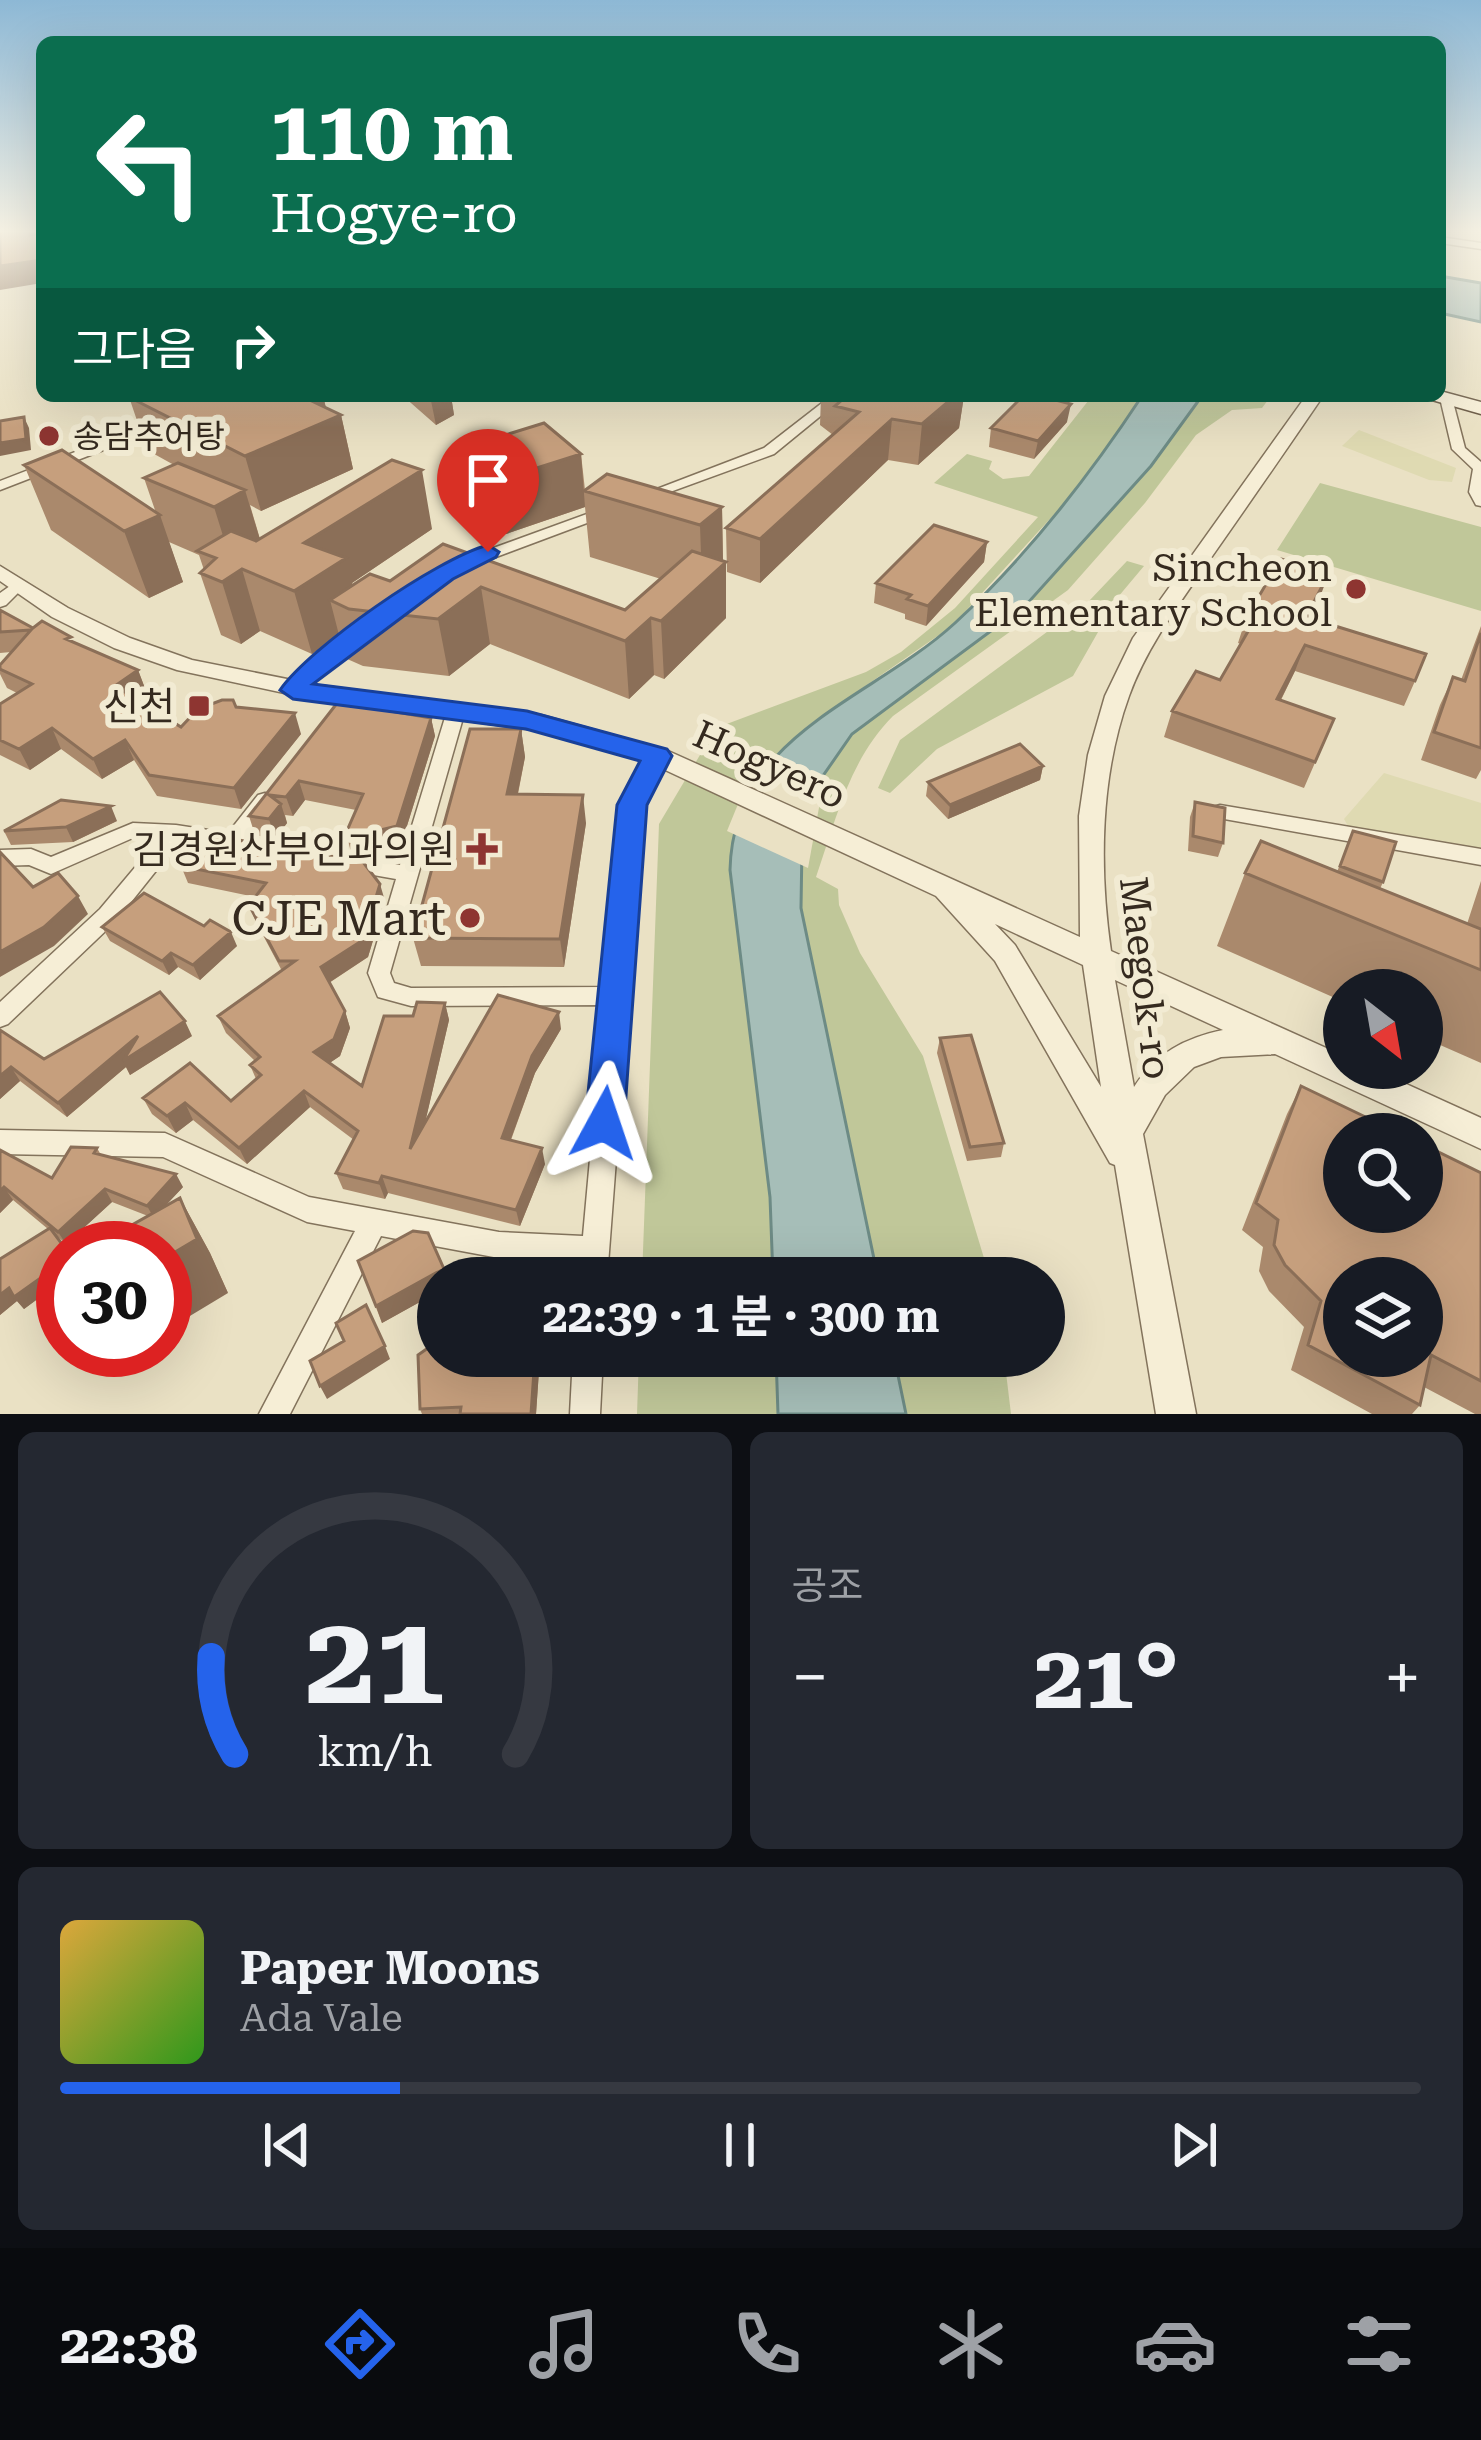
<!DOCTYPE html>
<html lang="ko">
<meta charset="utf-8">
<style>
:root{--surface:#171b24;--page:#242831;--text:#f1f3f6;--muted:#9ea1a6;--line:#363941;--accent:#2563eb}
body{margin:0;font-family:"Roboto Serif","Noto Sans KR",serif;background:var(--page);color:var(--text);height:100vh;display:flex;flex-direction:column;font-size:45px;white-space:nowrap}
*{box-sizing:border-box;margin:0}
p{font-size:39px;color:var(--muted)}
.icon{flex:none;width:66px;height:66px;fill:none;stroke:currentColor;stroke-width:2;stroke-linecap:round;stroke-linejoin:round}
.map{position:relative;height:1414px;overflow:hidden}
.side{display:flex;flex-direction:column;gap:18px;padding:18px;background:#0d0f14;flex:1}
.side>*{flex:none}
.banner{position:absolute;left:36px;top:36px;width:1410px;height:366px;border-radius:18px;box-shadow:0 12px 48px #0002;background:#0b6e4f;color:#fff;overflow:hidden}
.needle{width:78px;rotate:149deg}
.controls{position:absolute;left:1323px;top:969px;display:grid;gap:24px}
.controls a{display:grid;place-items:center;width:120px;height:120px;border-radius:50%;background:var(--surface);box-shadow:0 12px 48px #0002;font-size:60px}
.speed{position:absolute;left:36px;top:1221px;display:flex;gap:24px;font-size:60px;font-weight:700;text-align:center}
.speed>*{display:grid;place-content:center;width:156px;height:156px;border-radius:50%;background:var(--surface);box-shadow:0 12px 48px #0002;line-height:1}
.speed .limit{border:18px solid #d22;background:#fff;color:#111}
.pin{position:absolute;display:grid;place-items:center;width:102px;height:102px;color:#fff;margin:-123px -51px;border-radius:50% 50% 50% 0;rotate:-45deg;box-shadow:0 0 12px #0007}
.pin .icon{rotate:45deg}
.me{position:absolute;width:132px;margin:-66px;rotate:5deg;stroke-linejoin:round;filter:drop-shadow(0 0 9px #0008)}
.turn{display:flex;align-items:center;gap:42px;height:252px;padding:0 36px;font-size:54px}
.turn .icon{width:156px;height:156px;stroke-width:2.5}
.turn b{display:block;font-size:84px;line-height:102px}
.then{display:flex;align-items:center;height:114px;padding:0 36px;background:#0003;gap:24px;font-size:45px}
.big{font-size:90px;font-weight:700;line-height:1.1}
.side .card{flex:1;display:flex;flex-direction:column;justify-content:center;gap:18px;min-width:0;padding:0 42px;border-radius:18px;background:var(--page)}
.side .dial{align-items:center;gap:0}
.dial svg{height:312px;overflow:visible;fill:none;stroke:var(--line);stroke-width:7;stroke-linecap:round;text-anchor:middle}
.dial text{fill:var(--text);stroke:none}
.song{display:flex;align-items:center;gap:36px}
.cover{width:144px;height:144px;border-radius:18px;background:linear-gradient(135deg,hsl(40 70% 55%),hsl(110 70% 35%))}
.played{height:12px;border-radius:6px;background:linear-gradient(90deg,var(--accent) 25%,var(--line) 25%)}
.keys{display:flex;justify-content:space-around;direction:ltr}
.heat{display:flex;justify-content:space-between;align-items:center;font-size:66px;direction:ltr}
.side .tiles{flex:1;display:grid;gap:18px;grid-template-columns:1fr 1fr}
.card:last-child{grid-column:span 2}
.trip{position:absolute;left:417px;top:1257px;width:648px;height:120px;border-radius:60px;background:var(--surface);box-shadow:0 12px 48px #0002;font-weight:700;line-height:120px;text-align:center}
.dock{display:flex;height:192px;justify-content:space-around;align-items:center;background:#090b0e;color:var(--muted)}
.dock .icon{width:84px;height:84px}
.dock .active{color:var(--accent)}
.dock b{font-size:54px;color:var(--text)}
.map>svg:first-child{display:block}
</style>
<div class="map">
<svg width="1481" height="1414" viewBox="0 0 1481 1414">
<rect width="100%" height="100%" fill="#eae1c4"/>
<!-- farmland -->
<path fill="#dfdab2" d="M1359,430L1456,468L1452,482L1429,480L1342,446Z
M1384,773L1481,803V850L1348,826L1344,819Z"/>
<!-- green -->
<path fill="#c0c799" d="M1092,396H1142L1091,474L952,626L806,727L735,823L730,870L770,1197L773,1278H642L659,824L716,728L866,672L901,652L955,608L1038,517L934,483L967,454L992,461L989,469L1003,479L1029,476Z
M1202,396H1271L1262,408L1232,410L1196,435L1145,503L1068,590L893,716C849,760 836,820 816,877L838,889L839,905L860,953L923,1056L990,1278H878L801,908L802,846L818,783L852,734L1151,466Z
M1320,483L1481,527V611L1277,550Z
M1127,561L1144,566L1118,597L1073,676L937,749L890,793L878,788L900,740L1089,601Z
M639,1356H776L778,1414H637Z
M894,1356H1004L1011,1414H906Z"/>
<!-- water -->
<path fill="#a6beb8" stroke="#6d8b85" stroke-width="3" d="M1440,276L1481,283V322L1440,313Z
M1142,396H1202L1151,466L1026,605L852,734L818,783L802,846L801,908L878,1278H773L770,1197L730,870C733,733 870,701 955,623C1027,556 1088,478 1142,396Z
M776,1356H894L906,1414H778Z"/>
<!-- pier -->
<path fill="#eae1c4" d="M763,764L822,791L808,868L727,831L745,787Z"/>
<g fill="none" stroke-linecap="round" stroke-linejoin="round">
<!-- minor casing -->
<g stroke="#83735c" stroke-width="3">
<path id="minor" d="M1440,237L1481,243V249L1440,243Z
M1442,395L1452,398L1465,448L1481,462V506L1476,505L1469,492L1473,469L1452,449L1440,398Z
M831,396H845L774,454L648,500L643,501L636,497L764,448Z
M163,418L170,422L168,425L0,490V481Z
M606,507L611,508V514L464,569L458,571L450,566L452,563Z
M17,581L25,586L6,605L0,607V593Z
M361,628L367,629L369,633L367,637L321,669L299,694H287L284,690L287,686L309,661Z
M456,705L465,711L390,973L394,983L411,988L606,987L623,805L650,752H664L666,756L643,805L607,1278H579L581,1263L499,1258L381,1236L290,1414H259L355,1231L307,1222L163,1157L0,1154V1130L165,1133L309,1197L499,1232L583,1236L604,1005L411,1006L378,997L368,973L396,879L345,870L338,867L335,862L338,857L345,854L400,865L447,711Z
M265,793L272,795L275,800L240,845L233,847L179,842L116,921L8,1024L0,1027V1002L100,909L158,840L135,837L51,874L29,865L0,866V850L31,849L51,857L133,823L176,825L228,833L258,795Z
M1220,805L1481,849V865L1213,817L1210,812L1213,807Z
M573,1356H603L600,1414H570Z"/>
</g>
<!-- tertiary casing -->
<g stroke="#83735c" stroke-width="3">
<path id="tertiary" d="M1306,396H1323C1287,449 1250,502 1213,555C1182,600 1148,644 1129,696C1100,776 1099,868 1111,951L1344,1056V1068H1371L1481,1118V1149L1275,1054L1221,1057L1194,1067L1165,1095L1143,1134L1196,1414H1156L1115,1165L1110,1163L995,961L936,896L648,762L541,731L317,700L177,670L114,648L52,617L0,581V566L68,608L130,638L192,660L317,685L541,715L666,750L1080,937L1079,816L1088,755L1105,696L1133,638ZM995,924L1083,965L1101,1087L1015,945ZM1115,980L1223,1030C1185,1038 1156,1053 1134,1087Z"/>
</g>
<!-- secondary casing -->
<g stroke="#65543f" stroke-width="3">
<path id="secondary" d="M1440,391L1481,402V414L1432,400L1430,396H1440Z"/>
</g>
<!-- minor -->
<use href="#minor" fill="#f6eed6" fill-rule="evenodd"/>
<!-- tertiary -->
<use href="#tertiary" fill="#f6eed6" fill-rule="evenodd"/>
<!-- secondary -->
<use href="#secondary" fill="#f6eed6" fill-rule="evenodd"/>
</g>
<!-- wall -->
<path fill="#aa896c" d="M131,396H323L326,408L341,415L353,469L261,511L250,505L260,539L432,529L352,583L353,585L390,581L443,544L625,610L661,579L590,557L585,507L506,534L471,500L463,448L581,454L585,490L722,507L723,561L726,618L664,679L654,675L629,699L490,644L449,676L363,666L345,658L339,635L312,654L260,631L241,644L221,635L200,573L204,570L199,555L169,542L183,582L149,598L51,530L24,465L156,513L144,478L174,465L147,450L129,397Z
M403,396H451L454,415L436,425Z
M821,396H964L959,428L918,465L888,460L760,583L727,572L726,528L833,435L820,425Z
M1067,422L1034,459L989,447L991,428Z
M987,542L984,562L926,626L905,619V614L874,603L876,583Z
M1329,573L1310,618L1415,681L1404,706L1295,671L1281,700L1334,719L1304,788L1164,737L1172,711L1220,680L1241,644L1238,643L1246,618Z
M0,610L33,628L74,643L138,670L146,691L135,699L181,727L236,707L301,734L241,809L157,796L134,760L102,779L61,749L30,770L0,755V704L17,693L7,688L0,674V665L11,652L0,653Z
M1481,626V770L1476,779L1421,760L1440,705L1453,677L1461,680Z
M338,702L431,718L435,736L401,845L365,854L351,852L346,833L356,810L305,800L293,816L285,815L287,823L275,839L255,835L249,816Z
M521,729L525,757L518,794L586,823L564,967L421,966L413,938Z
M1043,766L1040,780L948,819L926,796L928,782Z
M1195,802L1223,843L1218,857L1188,851L1190,817Z
M117,821L73,842L11,845L4,831Z
M1353,831L1383,882L1380,889L1467,924L1481,881V1063L1422,1037V990H1344V1002L1217,946L1245,873L1337,872Z
M181,866L385,901L368,957L329,983L345,1011L350,1028L340,1056L329,1063L362,1086L413,1016L445,1003L449,1020L425,1122L561,1029L535,1073L511,1140L545,1164L520,1226L388,1193L385,1199L343,1189L336,1173L354,1140L310,1107L247,1164L193,1120L176,1133L152,1114L143,1098L231,1101L256,1079L250,1065L255,1061L226,1033L218,1016L282,971L256,922L249,905L255,897L188,883Z
M204,926L237,946L200,980L178,967L169,975L110,941L102,927Z
M0,1030L44,1059L192,1036L130,1075L126,1067L67,1117L20,1081L0,1099Z
M940,1038L1004,1143L1001,1157L967,1161L937,1053Z
M1301,1086L1481,1173V1414H1475L1424,1387L1420,1405L1412,1414H1372L1291,1370L1304,1327L1269,1291L1259,1271L1263,1247L1242,1230L1287,1114Z
M97,1148L101,1155L183,1187L165,1206L180,1198L210,1253L228,1293L148,1216L112,1202L66,1244L57,1236L58,1284L24,1309L17,1301L0,1315V1259L48,1229L13,1200L0,1213V1150L52,1178Z
M413,1231L428,1233L446,1275L476,1278H438V1339L428,1324L422,1308L425,1299L382,1323L358,1261Z
M438,1356H540L536,1414H422L420,1409Z"/>
<!-- shaded-wall -->
<path fill="#8b6f58" d="M42,260V283L0,290V266Z
M292,396H323L329,420L341,415L353,469L261,511L245,456Z
M430,396H451L454,415L436,425Z
M939,396H964L959,428L918,465L922,424Z
M1071,404L1067,422L1034,459L1038,441Z
M24,417L29,428L31,450L0,456V443Z
M892,419L888,460L760,583V539Z
M581,454L585,507L506,534L499,480Z
M422,470L432,529L352,583L359,610L330,600L339,635L312,654L294,591L304,543Z
M245,490L264,553L234,571L214,507Z
M722,507L723,565L726,562V618L664,679L661,621L702,584L700,525Z
M160,515L183,582L149,598L124,531Z
M987,542L984,562L926,626L928,606Z
M242,569L260,631L241,644L222,582Z
M1329,573L1320,597L1297,642L1306,617Z
M481,587L490,644L449,676L438,619Z
M651,618L654,675L629,699L625,641Z
M1305,645L1295,671L1268,725L1277,699Z
M138,670L146,691L123,707L115,686Z
M295,713L301,734L241,809L234,788Z
M431,718L435,736L401,845L365,854L360,835Z
M52,728L61,749L30,770L19,749Z
M521,729L525,757L512,822L507,794Z
M125,740L134,760L102,779L93,759Z
M1043,766L1040,780L948,819L950,805Z
M299,781L305,800L293,816L286,797Z
M583,795L586,823L564,967L560,939Z
M281,804L287,823L275,839L269,819Z
M111,806L117,821L73,842L66,827Z
M380,884L385,901L368,957L327,984L321,967Z
M78,896L88,914L54,946L0,977V952Z
M231,932L237,946L200,980L193,965Z
M171,953L178,967L169,975L162,961Z
M445,1003L449,1020L415,1166L410,1149Z
M345,1011L350,1028L340,1056L321,1069L314,1052Z
M559,1012L561,1029L535,1073L505,1155L502,1138L532,1056Z
M185,1021L192,1036L130,1075L126,1067L67,1117L58,1103L138,1036Z
M11,1067L20,1081L0,1099V1076Z
M304,1091L310,1107L247,1164L239,1148Z
M185,1103L193,1120L176,1133L167,1116Z
M542,1148L545,1164L520,1226L516,1210Z
M176,1174L183,1187L154,1218L147,1206Z
M382,1176L388,1193L385,1199L379,1183Z
M4,1187L13,1200L0,1213V1191Z
M105,1189L112,1202L66,1244L58,1232Z
M180,1198L210,1253L228,1293L165,1331V1258Z
M63,1262V1280L24,1309L17,1301L0,1315V1295L9,1288Z
M434,1274L438,1292L382,1323L376,1306Z
M385,1346L390,1359L327,1399L320,1386Z
M96,1350H134L108,1366Z
M535,1356H540L536,1414H531Z"/>
<!-- building -->
<path fill="#c69f7d" stroke="#8b6f58" stroke-width="3" fill-rule="evenodd" d="M0,230H30V235L42,233V260L0,266Z
M131,396H301L341,415L245,456L129,397Z
M838,396H955L922,424L892,419L760,539L726,528L859,412L835,406L843,399Z
M1023,396H1040L1071,404L1038,441L991,428Z
M24,417L26,439L0,443V421Z
M544,423L581,454L499,480L463,448Z
M62,450L160,515L124,531L24,465Z
M392,460L422,470L304,543L346,558L294,591L242,569L222,582L200,573L216,558L197,551L231,531L256,541Z
M178,463L245,490L214,507L144,478Z
M607,474L722,507L700,525L584,491Z
M934,525L987,542L928,606L907,599L911,595L876,583Z
M443,544L625,610L692,551L726,562L661,621L651,618L625,641L481,587L438,619L349,609L330,600L370,574L390,581Z
M1281,559L1329,573L1306,617L1426,654L1415,681L1305,645L1277,699L1334,719L1315,762L1172,711L1196,671L1220,680L1254,621L1246,618Z
M0,610L33,628L42,621L71,637L66,639L138,670L115,686L181,727L198,709L222,700H233L236,707L295,713L234,788L149,775L125,740L93,759L52,728L19,749L0,740V704L32,684L0,669V665L31,630L0,632Z
M1481,633V748L1434,732L1453,677L1465,681Z
M338,702L431,718L397,826L360,835L346,833L363,794L299,781L286,797L269,795L281,804L269,819L249,816Z
M470,729H521L507,794L583,795L560,939L413,938Z
M1020,744L1043,766L950,805L928,782Z
M61,800L111,806L66,827L4,831Z
M1195,802L1225,808L1223,843L1193,836Z
M1353,831L1396,842L1383,882L1340,866Z
M205,834L363,862L380,884L363,940L321,967L345,1011L334,1039L314,1052L362,1086L384,1016H413L417,1002L445,1003L410,1149L498,995L559,1012L532,1056L502,1138L542,1148L516,1210L382,1176L379,1183L336,1173L358,1131L304,1091L239,1148L185,1103L167,1116L143,1098L190,1063L231,1101L261,1075L250,1065L260,1057L218,1016L295,961H279L249,905L266,883L181,866Z
M1261,841L1481,929V970L1245,873Z
M0,852L33,887L58,873L78,896L44,927L0,952Z
M144,893L204,926L210,920L231,932L193,965L171,953L162,961L102,927Z
M160,992L185,1021L123,1061L138,1036L58,1103L11,1067L0,1076V1030L44,1059Z
M971,1035L1004,1143L970,1147L940,1038Z
M1301,1086L1401,1134H1344V1212H1422V1144L1481,1173V1381L1431,1355L1420,1405L1308,1345L1321,1301L1285,1265L1274,1245L1278,1220L1256,1203ZM1344,1278H1422V1356H1344Z
M71,1147L97,1148L94,1153L176,1174L147,1206L105,1189L58,1232L4,1187L0,1191V1150L52,1178Z
M180,1198L197,1239L165,1258V1248H91Z
M50,1228L65,1248H63V1262L14,1297L9,1288L0,1295V1259Z
M413,1231L428,1233L444,1269L436,1273L476,1278H438V1331L422,1308L434,1274L376,1306L358,1261Z
M63,1264V1298L52,1270Z
M366,1305L385,1346L320,1386L310,1361L344,1341L336,1323Z
M438,1341V1356H535L531,1414H460L461,1407L420,1409L418,1355Z"/>
<!-- sky -->
<linearGradient id="sky" x2="0" y2="1"><stop stop-color="#8db8d5"/><stop offset="0.54" stop-color="#f6f2e4"/><stop offset="1" stop-color="#f6f2e4" stop-opacity="0"/></linearGradient>
<rect width="1481" height="428" fill="url(#sky)"/>
<!-- route -->
<path fill="#2563eb" stroke="#184099" stroke-width="3" d="M488,545L499,552L496,557L453,579L313,684L527,711L667,749L672,756L647,805L624,1123L618,1135L604,1140L591,1135L585,1123L617,805L640,761L526,729L293,699L280,690C310,647 436,559 488,545Z"/>
<!-- markers -->
<g fill="#8e3531" stroke="#f2ebd3" stroke-width="4.5">
<circle cx="49" cy="436" r="12"/>
<circle cx="1356" cy="589" r="12"/>
<rect x="187" y="694" width="24" height="24" rx="6"/>
<path d="M476 831h12v12h12v12h-12v12h-12v-12h-12v-12h12z"/>
<circle cx="470" cy="918" r="12"/>
</g>
<g text-anchor="middle" stroke-width="12" stroke-linejoin="round" paint-order="stroke">
<!-- far-poi labels -->
<g font-size="33" fill="#352a1f" stroke="#f2ebd3" text-anchor="start">
<text x="73" y="448">송담추어탕</text>
</g>
<!-- poi labels -->
<g font-size="39" fill="#352a1f" stroke="#f2ebd3" text-anchor="end">
<text x="1332" y="581">Sincheon<tspan x="1332" dy="45">Elementary School</tspan></text>
<text x="175" y="720">신천</text>
<text x="455" y="863">김경원산부인과의원</text>
</g>
<!-- street labels -->
<g font-size="39" fill="#352a1f" stroke="#f2ebd3">
<text transform="translate(770 764) rotate(24)" y="14">Hogyero</text>
<text transform="translate(1146 978) rotate(83)" y="14">Maegok-ro</text>
</g>
<!-- near-poi labels -->
<g font-size="48" fill="#352a1f" stroke="#f2ebd3" text-anchor="end">
<text x="446" y="935">CJE Mart</text>
</g>
</g>
</svg>
<div class="controls">
<a><svg class="needle" viewBox="-14 -14 28 28"><path d="M0-13l5 13h-10z" fill="#e53935"/><path d="M0 13l5-13h-10z" fill="#9ea1a6"/></svg></a>
<a><svg class="icon" aria-label="search" viewBox="0 0 24 24"><circle cx="10" cy="10" r="6"/><path d="M15 15l6 6"/></svg></a>
<a><svg class="icon" aria-label="layers" viewBox="0 0 24 24"><path d="M12 4l9 5-9 5-9-5zM3 14l9 5 9-5"/></svg></a>
</div>
<div class="speed"><div class="limit">30</div></div>
<div class="pin" style="left:488px;top:552px;background:#d93025"><svg class="icon" aria-label="arrive" viewBox="0 0 24 24"><path d="M6 21V4h12l-3 4 3 4H6"/></svg></div>
<svg class="me" style="left:604px;top:1123px" viewBox="-20 -20 40 40"><path d="M0-17L14 15 0 8-14 15z" fill="#2563eb" stroke="#fff" stroke-width="4"/></svg>
<div class="trip">22:39 · 1 분 · 300 m</div>
<div class="banner">
<div class="turn"><svg class="icon" aria-label="left" viewBox="0 0 24 24"><path d="M17 20v-9H6M10 6l-5 5 5 5"/></svg><div><b>110 m</b>Hogye-ro</div></div>
<div class="then">그다음<svg class="icon" aria-label="right" viewBox="0 0 24 24"><path d="M7 20v-9h11M14 6l5 5-5 5"/></svg></div>
</div>
</div>
<section class="side">
<div class="tiles">
<div class="card dial"><svg viewBox="0 0 100 80">
<path d="M14 69A42 42 0 1 1 86 69"/>
<path d="M14 69A42 42 0 0 1 8 44" stroke="#2563eb"/>
<text x="50" y="56" font-size="32" font-weight="700">21</text>
<text x="50" y="72" font-size="11">km/h</text>
</svg></div>
<div class="card"><p>공조</p>
<div class="heat"><a>−</a><b class="big">21°</b><a>+</a></div>
</div>
<div class="card">
<div class="song"><i class="cover"></i><div><b>Paper Moons</b><p>Ada Vale</p></div></div>
<div class="played"></div>
<div class="keys"><svg class="icon" aria-label="previous" viewBox="0 0 24 24"><path d="M18 5L8 12l10 7zM5 5v14"/></svg><svg class="icon" aria-label="pause" viewBox="0 0 24 24"><path d="M8 5v14M16 5v14"/></svg><svg class="icon" aria-label="next" viewBox="0 0 24 24"><path d="M6 5l10 7-10 7zM19 5v14"/></svg></div>
</div>
</div>
</section>
<nav class="dock">
<b>22:38</b>
<svg class="icon active" aria-label="directions" viewBox="0 0 24 24"><path d="M12 3l9 9-9 9-9-9zM9 14v-3h6M13 9l2 2-2 2"/></svg>
<svg class="icon" aria-label="music" viewBox="0 0 24 24"><path d="M9 18V5l10-2v13"/><circle cx="6" cy="18" r="3"/><circle cx="16" cy="16" r="3"/></svg>
<svg class="icon" aria-label="phone" viewBox="0 0 24 24"><path d="M5 4h4l2 5-3 2q2 4 5 5l2-3 5 2v4C11 20 4 13 5 4z"/></svg>
<svg class="icon" aria-label="climate" viewBox="0 0 24 24"><path d="M12 3v18M4 7l16 10M4 17L20 7"/></svg>
<svg class="icon" aria-label="car" viewBox="0 0 24 24"><path d="M5 17H2v-5l4-1 3-4h7l3 4 3 1v5h-3M9 17h6M6 11h13"/><circle cx="7" cy="17" r="2"/><circle cx="17" cy="17" r="2"/></svg>
<svg class="icon" aria-label="filters" viewBox="0 0 24 24"><path d="M4 7h16M4 17h16"/><circle cx="9" cy="7" r="2"/><circle cx="15" cy="17" r="2"/></svg>
</nav>
